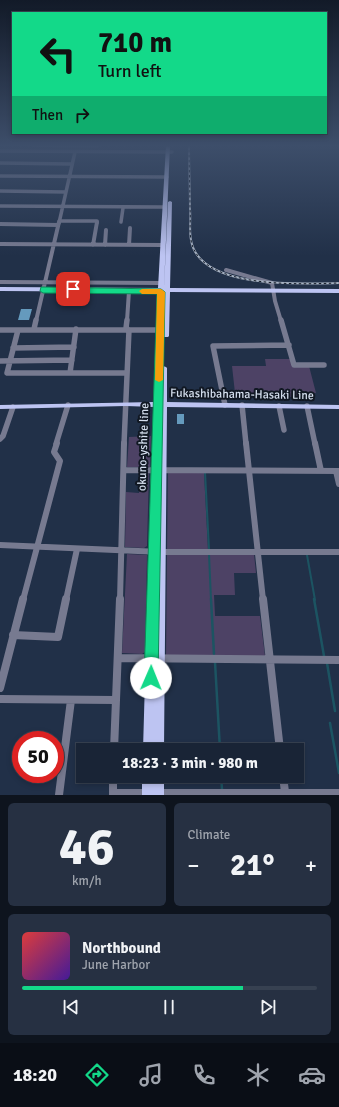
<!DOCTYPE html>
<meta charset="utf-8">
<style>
:root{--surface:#192436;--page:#263042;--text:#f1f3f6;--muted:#9fa4ad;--line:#374151;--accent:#13d989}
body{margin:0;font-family:Signika,sans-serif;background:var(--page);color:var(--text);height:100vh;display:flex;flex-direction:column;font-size:15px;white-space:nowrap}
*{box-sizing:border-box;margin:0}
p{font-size:13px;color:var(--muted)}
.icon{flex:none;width:22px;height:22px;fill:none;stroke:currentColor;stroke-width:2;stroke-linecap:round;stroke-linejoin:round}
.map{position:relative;height:795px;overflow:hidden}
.panel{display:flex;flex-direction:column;gap:8px;padding:8px;background:#0e141e;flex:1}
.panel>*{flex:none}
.hud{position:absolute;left:12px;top:12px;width:315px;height:122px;border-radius:0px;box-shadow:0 2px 6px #0003,0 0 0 1px var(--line);background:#13d989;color:#111;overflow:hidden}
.speed{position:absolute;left:12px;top:731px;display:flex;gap:8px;font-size:20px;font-weight:700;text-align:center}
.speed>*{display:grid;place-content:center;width:52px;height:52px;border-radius:50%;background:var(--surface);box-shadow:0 2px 6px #0003,0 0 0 1px var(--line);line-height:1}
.speed .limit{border:6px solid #d22;background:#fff;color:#111}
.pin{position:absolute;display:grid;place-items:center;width:34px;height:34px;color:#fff;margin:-17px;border-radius:8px;box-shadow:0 2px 6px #0006}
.me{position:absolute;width:44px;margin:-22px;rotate:1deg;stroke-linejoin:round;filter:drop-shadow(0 0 3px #0008)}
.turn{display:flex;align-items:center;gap:14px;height:84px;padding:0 20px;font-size:18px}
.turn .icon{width:52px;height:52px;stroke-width:2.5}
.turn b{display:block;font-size:28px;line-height:34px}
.then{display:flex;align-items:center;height:38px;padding:0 20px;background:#0003;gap:8px;font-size:15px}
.big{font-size:30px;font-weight:700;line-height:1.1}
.panel .widget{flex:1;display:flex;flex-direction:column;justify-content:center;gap:6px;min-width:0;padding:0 14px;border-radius:6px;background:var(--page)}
.panel .dial{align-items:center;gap:0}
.dial b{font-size:52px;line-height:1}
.song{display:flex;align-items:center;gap:12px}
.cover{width:48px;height:48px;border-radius:6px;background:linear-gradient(135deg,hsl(0 70% 55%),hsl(260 70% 35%))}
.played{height:4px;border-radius:2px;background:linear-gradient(90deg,var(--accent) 75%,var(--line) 75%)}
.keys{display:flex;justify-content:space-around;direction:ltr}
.heat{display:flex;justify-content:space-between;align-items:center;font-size:22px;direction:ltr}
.panel .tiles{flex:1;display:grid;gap:8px;grid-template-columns:1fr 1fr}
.widget:last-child{grid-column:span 2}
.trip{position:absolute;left:76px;top:743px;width:228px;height:40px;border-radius:0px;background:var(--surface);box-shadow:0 2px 6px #0003,0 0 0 1px var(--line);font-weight:700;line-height:40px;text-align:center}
.tabs{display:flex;height:64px;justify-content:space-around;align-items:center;background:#0a0e16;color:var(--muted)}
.tabs .icon{width:28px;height:28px}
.tabs .selected{color:var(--accent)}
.tabs b{font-size:18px;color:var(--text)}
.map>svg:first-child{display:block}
</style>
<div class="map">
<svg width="339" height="795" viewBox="0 0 339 795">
<rect width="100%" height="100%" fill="#213048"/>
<!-- green -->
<path fill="#4d4265" d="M265,359H291L293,366H309L316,393H300L301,397H241L235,393L232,366H266Z
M151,436L150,467H127L129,437Z
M140,472H149L147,546L144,548L125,547L126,492L139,493Z
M168,472L204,473L208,550L167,549Z
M127,554L147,555L145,652L142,654L122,653Z
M167,554H254L256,573H234L235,595H214L215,616H260L265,656H166Z"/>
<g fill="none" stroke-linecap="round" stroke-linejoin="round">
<!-- stream-far1 -->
<path stroke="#1c5462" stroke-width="2" d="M205,472L209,549
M209,554L211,600
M307,555L315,600"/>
<!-- stream -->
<path stroke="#1c5462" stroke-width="2.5" d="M211,599L214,654
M314,599L324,656
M215,662L220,750
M327,663L335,711
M330,723L339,773
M221,776L222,789"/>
</g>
<!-- building -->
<path fill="#659abd" d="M21,309H32L29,320H18Z
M177,414H184V424H177Z"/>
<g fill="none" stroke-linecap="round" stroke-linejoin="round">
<!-- minor-far4 -->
<path stroke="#777a90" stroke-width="3.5" d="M33,145L97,146
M0,151L172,152
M0,163L72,164
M0,176L167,177
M0,191L66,192
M0,206L165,207
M59,221H97V223
M121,222L123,208
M59,223L75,152"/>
<!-- minor-far3 -->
<path stroke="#777a90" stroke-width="4" d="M0,224L58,225
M0,244L163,245
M93,245L97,222
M105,245L106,230
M129,245L130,228
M226,270L272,283L275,301L281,321
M0,282L161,283
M36,321L59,222
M127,321L129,291"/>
<!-- minor-far2 -->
<path stroke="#777a90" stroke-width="5.5" d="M281,320L294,365H324
M34,329L36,320
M0,330H161
M18,330L7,373H126
M13,348L74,347
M0,361L72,360
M70,373L76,329
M225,405L213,346L289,345
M242,405L246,444
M279,406L284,430
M307,406L315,444
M0,439L3,436L13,407
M56,444L68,405
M124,444L129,330L126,328L127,320"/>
<!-- minor-far1 -->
<path stroke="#777a90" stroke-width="6" d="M246,443L263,600
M315,443L321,471
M124,470L339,471
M336,471L339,484
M0,545L161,552H339
M23,600L60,461L54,452L57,443
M66,600L77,549
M120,600L124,443"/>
<!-- minor -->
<path stroke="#777a90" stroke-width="8" d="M263,599L280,750
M13,635L58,637L66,599
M118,658L339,660
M0,688L23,599
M0,699L115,700
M114,750L120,599
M113,776V795
M283,776L285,792
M113,793H149
M157,793H339
M59,795L71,700"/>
<!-- major -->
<path fill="#bdc4f2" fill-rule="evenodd" d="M166,145H170L164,288L168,202L170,201L172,202L170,288L339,289V293L170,292L169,336L168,337H164L163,366L166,367L167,368V402L339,405V409L167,407L164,750H143L151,470L154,407L126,406L0,409V405L154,402L158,330V292L0,291V287L158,288Z
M142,776H164V795H142Z"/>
<!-- rail casing -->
<g stroke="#a8b3c4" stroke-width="2">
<path id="rail" d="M189,145C189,166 190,188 190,209C191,219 189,230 191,240C199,290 302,284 339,283"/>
</g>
<!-- rail -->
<use href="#rail" stroke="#111823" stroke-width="1" stroke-dasharray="2.5" stroke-linecap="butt"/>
</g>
<!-- sky -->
<linearGradient id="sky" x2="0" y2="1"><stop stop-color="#121a28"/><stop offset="0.57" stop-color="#3d4e6a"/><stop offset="1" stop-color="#3d4e6a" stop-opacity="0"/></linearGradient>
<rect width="339" height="256" fill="url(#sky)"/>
<!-- route -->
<path fill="#13d989" stroke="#0c8d59" d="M41,287L161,289L165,292L158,678L156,682L151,684L146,682L144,678L157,294L43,293L40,291Z"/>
<!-- slow -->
<path fill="#f59e0b" d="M161,289L165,292L163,380L159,382L155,380L157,294H142L139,291L142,289Z"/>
<g text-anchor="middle" stroke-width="4" stroke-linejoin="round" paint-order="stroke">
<!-- street labels -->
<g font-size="12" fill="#d4deed" stroke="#111823">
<text transform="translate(242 394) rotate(1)" y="4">Fukashibahama-Hasaki Line</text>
<text transform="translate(143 447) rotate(-88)" y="4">okuno-yshite line</text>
</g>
</g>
</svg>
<div class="speed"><div class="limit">50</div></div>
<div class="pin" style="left:73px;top:289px;background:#d93025"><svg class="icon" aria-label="arrive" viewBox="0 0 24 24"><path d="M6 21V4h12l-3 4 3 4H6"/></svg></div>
<svg class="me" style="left:151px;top:678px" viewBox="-20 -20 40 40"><circle r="19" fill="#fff"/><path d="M0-13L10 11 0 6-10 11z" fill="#13d989"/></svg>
<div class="trip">18:23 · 3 min · 980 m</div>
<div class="hud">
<div class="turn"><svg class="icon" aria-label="left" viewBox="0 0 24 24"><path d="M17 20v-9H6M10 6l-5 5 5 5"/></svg><div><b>710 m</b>Turn left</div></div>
<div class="then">Then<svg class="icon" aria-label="right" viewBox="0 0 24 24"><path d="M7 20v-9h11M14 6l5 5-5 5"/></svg></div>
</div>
</div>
<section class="panel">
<div class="tiles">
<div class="widget dial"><b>46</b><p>km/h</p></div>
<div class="widget"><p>Climate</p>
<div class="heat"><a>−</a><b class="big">21°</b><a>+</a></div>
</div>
<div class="widget">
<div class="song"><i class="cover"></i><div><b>Northbound</b><p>June Harbor</p></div></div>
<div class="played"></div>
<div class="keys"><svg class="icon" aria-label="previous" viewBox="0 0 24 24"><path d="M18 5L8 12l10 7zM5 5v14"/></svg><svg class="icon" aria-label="pause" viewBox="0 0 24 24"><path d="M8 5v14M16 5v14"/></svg><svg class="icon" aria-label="next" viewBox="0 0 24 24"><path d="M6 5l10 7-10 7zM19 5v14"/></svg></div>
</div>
</div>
</section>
<nav class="tabs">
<b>18:20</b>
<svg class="icon selected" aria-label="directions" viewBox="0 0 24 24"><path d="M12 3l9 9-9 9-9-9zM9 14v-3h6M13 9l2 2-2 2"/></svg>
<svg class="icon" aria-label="music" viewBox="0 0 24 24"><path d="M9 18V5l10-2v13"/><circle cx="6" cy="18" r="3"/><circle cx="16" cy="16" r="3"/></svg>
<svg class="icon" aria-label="phone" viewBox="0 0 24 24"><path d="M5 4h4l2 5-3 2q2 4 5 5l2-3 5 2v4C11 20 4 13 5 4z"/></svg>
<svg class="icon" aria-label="climate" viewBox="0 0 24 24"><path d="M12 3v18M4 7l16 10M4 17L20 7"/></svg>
<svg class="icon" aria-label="car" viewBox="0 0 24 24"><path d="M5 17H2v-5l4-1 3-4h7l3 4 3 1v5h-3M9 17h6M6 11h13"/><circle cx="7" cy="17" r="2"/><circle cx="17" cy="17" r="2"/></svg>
</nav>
